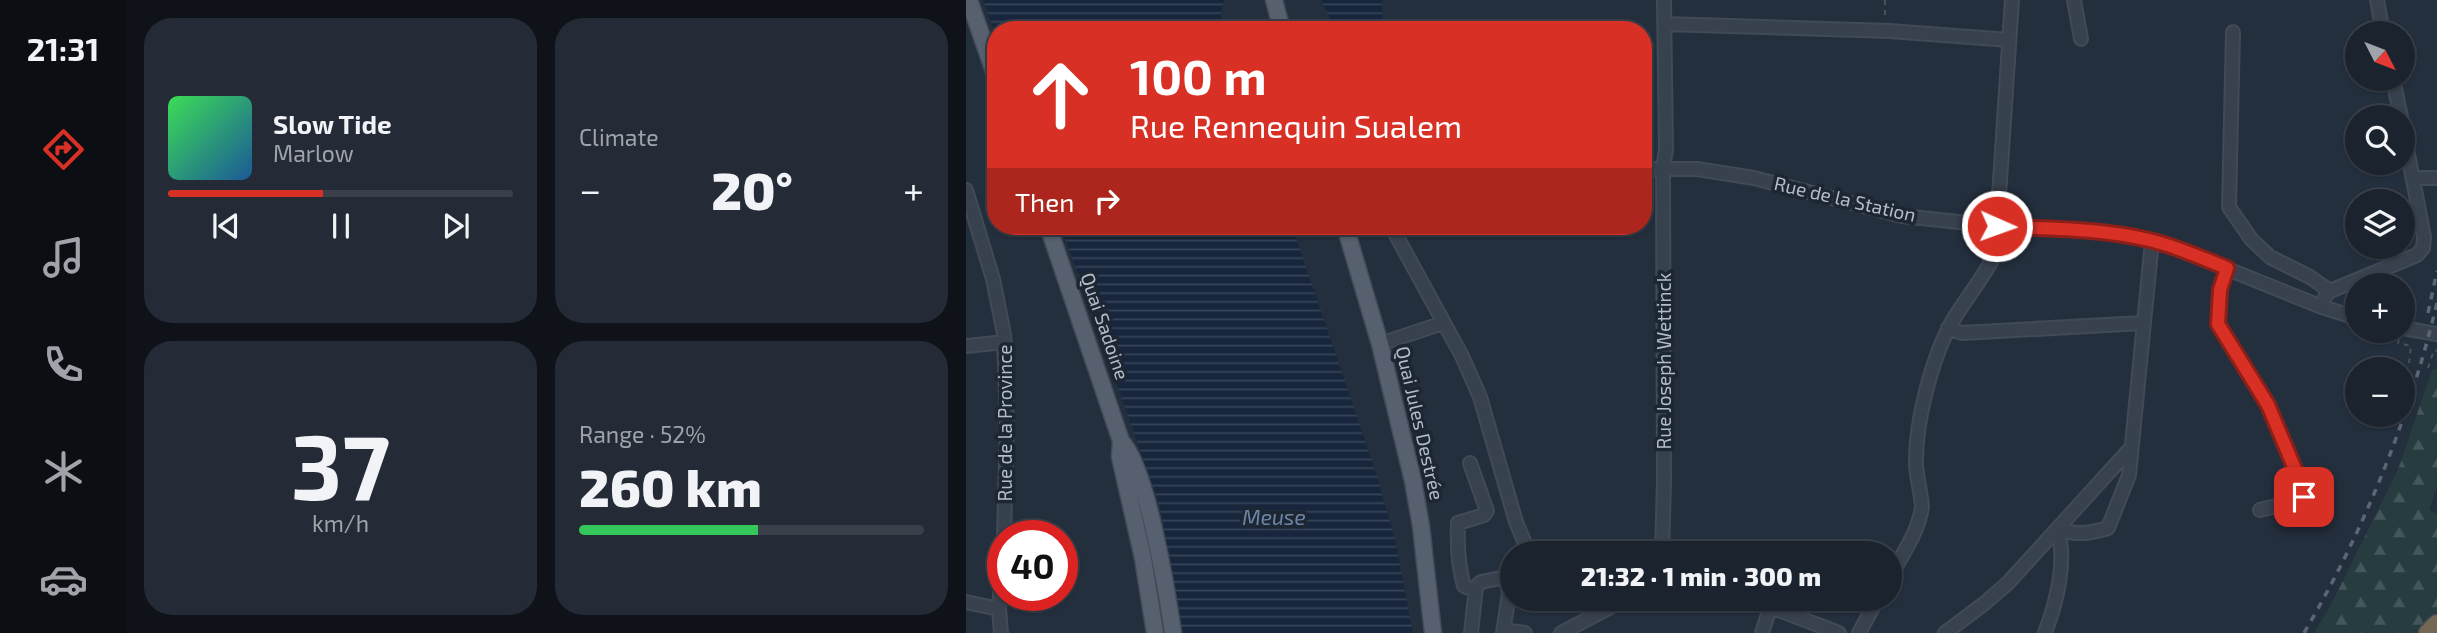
<!DOCTYPE html>
<meta charset="utf-8">
<style>
:root{--surface:#1b232e;--page:#242b36;--text:#f1f3f6;--muted:#a0a4aa;--line:#39404a;--accent:#d93025}
body{margin:0;font-family:"Exo 2",sans-serif;background:var(--page);color:var(--text);height:100vh;display:flex;flex-direction:column;font-size:26px;white-space:nowrap}
*{box-sizing:border-box;margin:0}
p{font-size:23px;color:var(--muted)}
.icon{flex:none;width:38px;height:38px;fill:none;stroke:currentColor;stroke-width:2;stroke-linecap:round;stroke-linejoin:round}
.map{position:relative;flex:1;overflow:hidden}
.sheet{display:flex;flex-direction:column;gap:18px;padding:18px;background:#0f1319;width:840px}
.sheet>*{flex:none}
.top-card{position:absolute;left:21px;top:21px;width:665px;height:214px;border-radius:28px;box-shadow:0 2px 5px #0004,0 0 0 2px var(--line);background:#d93025;color:#fff;overflow:hidden}
.needle{width:46px;rotate:132deg}
.controls{position:absolute;left:1379px;top:21px;display:grid;gap:14px}
.controls a{display:grid;place-items:center;width:70px;height:70px;border-radius:50%;background:var(--surface);box-shadow:0 2px 5px #0004,0 0 0 2px var(--line);font-size:35px}
.speed{position:absolute;left:21px;top:520px;display:flex;gap:14px;font-size:35px;font-weight:700;text-align:center}
.speed>*{display:grid;place-content:center;width:91px;height:91px;border-radius:50%;background:var(--surface);box-shadow:0 2px 5px #0004,0 0 0 2px var(--line);line-height:1}
.speed .limit{border:10px solid #d22;background:#fff;color:#111}
.pin{position:absolute;display:grid;place-items:center;width:60px;height:60px;color:#fff;margin:-30px;border-radius:14px;box-shadow:0 4px 10px #0006}
.me{position:absolute;width:77px;margin:-38px;rotate:92deg;stroke-linejoin:round;filter:drop-shadow(0 0 5px #0008)}
.turn{display:flex;align-items:center;gap:24px;height:147px;padding:0 28px;font-size:32px}
.turn .icon{width:91px;height:91px;stroke-width:2.5}
.turn b{display:block;font-size:49px;line-height:60px}
.then{display:flex;align-items:center;height:66px;padding:0 28px;background:#0003;gap:14px;font-size:26px}
.big{font-size:52px;font-weight:800;line-height:1.1}
.sheet .tile{flex:1;display:flex;flex-direction:column;justify-content:center;gap:10px;min-width:0;padding:0 24px;border-radius:28px;background:var(--page)}
.sheet .dial{align-items:center;gap:0}
.dial b{font-size:91px;line-height:1}
.song{display:flex;align-items:center;gap:21px}
.cover{width:84px;height:84px;border-radius:10px;background:linear-gradient(135deg,hsl(130 70% 55%),hsl(210 70% 35%))}
.played{height:7px;border-radius:4px;background:linear-gradient(90deg,var(--accent) 45%,var(--line) 45%)}
.keys{display:flex;justify-content:space-around;direction:ltr}
.heat{display:flex;justify-content:space-between;align-items:center;font-size:38px;direction:ltr}
.charge{height:10px;border-radius:5px;background:linear-gradient(90deg,#34c759 52%,var(--line) 0)}
.sheet .tiles{flex:1;display:grid;gap:18px;grid-template-columns:repeat(2,1fr)}
.trip{position:absolute;left:534px;top:541px;width:402px;height:70px;border-radius:35px;background:var(--surface);box-shadow:0 2px 5px #0004,0 0 0 2px var(--line);font-weight:800;line-height:70px;text-align:center}
main{display:flex;flex:1;min-height:0}
.menu{display:flex;flex-direction:column;width:126px;justify-content:space-around;align-items:center;background:#0b0e12;color:var(--muted)}
.menu .icon{width:49px;height:49px}
.menu .active{color:var(--accent)}
.menu b{font-size:32px;color:var(--text)}
.map>svg:first-child{display:block}
</style>
<main>
<nav class="menu">
<b>21:31</b>
<svg class="icon active" aria-label="directions" viewBox="0 0 24 24"><path d="M12 3l9 9-9 9-9-9zM9 14v-3h6M13 9l2 2-2 2"/></svg>
<svg class="icon" aria-label="music" viewBox="0 0 24 24"><path d="M9 18V5l10-2v13"/><circle cx="6" cy="18" r="3"/><circle cx="16" cy="16" r="3"/></svg>
<svg class="icon" aria-label="phone" viewBox="0 0 24 24"><path d="M5 4h4l2 5-3 2q2 4 5 5l2-3 5 2v4C11 20 4 13 5 4z"/></svg>
<svg class="icon" aria-label="climate" viewBox="0 0 24 24"><path d="M12 3v18M4 7l16 10M4 17L20 7"/></svg>
<svg class="icon" aria-label="car" viewBox="0 0 24 24"><path d="M5 17H2v-5l4-1 3-4h7l3 4 3 1v5h-3M9 17h6M6 11h13"/><circle cx="7" cy="17" r="2"/><circle cx="17" cy="17" r="2"/></svg>
</nav>
<section class="sheet">
<div class="tiles">
<div class="tile">
<div class="song"><i class="cover"></i><div><b>Slow Tide</b><p>Marlow</p></div></div>
<div class="played"></div>
<div class="keys"><svg class="icon" aria-label="previous" viewBox="0 0 24 24"><path d="M18 5L8 12l10 7zM5 5v14"/></svg><svg class="icon" aria-label="pause" viewBox="0 0 24 24"><path d="M8 5v14M16 5v14"/></svg><svg class="icon" aria-label="next" viewBox="0 0 24 24"><path d="M6 5l10 7-10 7zM19 5v14"/></svg></div>
</div>
<div class="tile"><p>Climate</p>
<div class="heat"><a>−</a><b class="big">20°</b><a>+</a></div>
</div>
<div class="tile dial"><b>37</b><p>km/h</p></div>
<div class="tile"><p>Range · 52%</p><b class="big">260 km</b><div class="charge"></div></div>
</div>
</section>
<div class="map">
<svg width="1471" height="633" viewBox="0 0 1471 633">
<defs>
<pattern id="forest-firs" width="22" height="20" patternUnits="userSpaceOnUse" patternTransform="scale(1.75)"><rect width="22" height="20" fill="#263c3f"/><path d="M5 1l3.5 6h-7zM16 11l3.5 6h-7z" fill="#435659"/></pattern>
<pattern id="water-rules" width="6" height="5" patternUnits="userSpaceOnUse" patternTransform="scale(1.75)"><rect width="6" height="5" fill="#17263c"/><path d="M0 2.5h6" fill="none" stroke="#364457"/></pattern>
</defs>
<rect width="100%" height="100%" fill="#242f3e"/>
<!-- forest -->
<path fill="url(#forest-firs)" d="M1471,369V486L1463,510L1471,514V611L1451,633H1348L1366,603L1433,467L1466,370Z"/>
<!-- water -->
<path fill="url(#water-rules)" d="M17,0H258L255,12L256,30H30V37Z
M355,0H416V30H369Z
M95,226H326L410,473L429,539L447,633H216L194,507Z"/>
<g fill="none" stroke-linecap="round" stroke-linejoin="round">
<!-- minor casing -->
<g stroke="#414a57" stroke-width="16">
<path id="minor" d="M1108,0L1115,39
M1411,0L1417,33
M698,24L924,31L1043,40
M1267,32L1263,207L1285,239L1304,257L1344,277L1364,291
M1427,79L1435,117
M677,169H731L788,178L936,216L1031,226L1118,230L1170,237L1202,245L1356,307L1391,318
M1447,178H1471
M0,190L27,279L38,334L41,428L38,536
M425,226L496,356L514,397L550,522L563,553
M1031,226L1046,0
M1261,268L1254,290L1252,323L1302,405L1339,493L1334,500L1294,510
M1359,297L1364,291L1451,255L1457,248L1458,237L1437,128
M982,328L996,333L1177,323
M1437,328L1471,334
M414,344L477,323
M0,346L39,342
M504,463L521,511L518,515L492,523C491,544 492,565 498,586L509,591
M1091,529C1110,535 1123,534 1142,528L1163,475L1186,241
M696,553L698,481L697,169L700,149L698,0
M924,577C936,555 952,533 956,507C955,493 951,479 950,465C949,422 966,357 987,320C1003,293 1035,257 1038,226
M781,598L873,633
M0,602L33,609
M538,630L559,633
M35,633L33,609L37,556
M505,633L510,587L515,582L539,577L543,593L537,633
M595,633L662,598
M796,633L804,608
M893,633L912,598
M979,633L1019,603L1042,583L1164,449
M1079,633C1090,604 1102,559 1091,529"/>
</g>
<!-- major casing -->
<g stroke="#414a57" stroke-width="19">
<path id="major" d="M3,0L30,77
M308,0L316,30
M82,226L155,441L154,457L177,558L189,633
M379,226L414,344L447,481L455,526L467,633
M155,441C181,468 201,592 207,633"/>
</g>
<!-- highway casing -->
<g stroke="#434c59" stroke-width="21">
<path id="highway" d="M1462,633L1471,624"/>
</g>
<!-- path -->
<path stroke="#3f5557" stroke-width="2" stroke-dasharray="5 5" stroke-linecap="butt" d="M919,0V19
M1433,339L1432,343L1445,346L1443,363
M1462,368L1468,350L1471,351"/>
<!-- minor -->
<use href="#minor" stroke="#38414e" stroke-width="12"/>
<!-- major -->
<use href="#major" stroke="#56606e" stroke-width="16"/>
<!-- highway -->
<use href="#highway" stroke="#746855" stroke-width="18"/>
<!-- rail -->
<path stroke="#5a6575" stroke-width="3.5" stroke-dasharray="7 7" stroke-linecap="butt" d="M1462,313L1471,271
M1338,633C1398,531 1443,419 1471,303"/>
</g>
<g fill="none" stroke-linecap="round" stroke-linejoin="round">
<!-- route casing -->
<g stroke="#8d1f18" stroke-width="18">
<path id="route" d="M1031,226C1082,229 1133,228 1183,240C1210,246 1235,258 1261,268L1254,290L1252,324L1302,405L1339,493L1338,497"/>
</g>
<!-- route -->
<use href="#route" stroke="#d93025" stroke-width="12"/>
</g>
<g text-anchor="middle" stroke-width="7" stroke-linejoin="round" paint-order="stroke">
<!-- street labels -->
<g font-size="19" fill="#b4bcc9" stroke="#1d2633">
<text transform="translate(879 199) rotate(13)" y="7">Rue de la Station</text>
<text transform="translate(139 326) rotate(71)" y="7">Quai Sadoine</text>
<text transform="translate(698 361) rotate(-90)" y="7">Rue Joseph Wettinck</text>
<text transform="translate(39 423) rotate(-90)" y="7">Rue de la Province</text>
<text transform="translate(454 423) rotate(77)" y="7">Quai Jules Destrée</text>
</g>
<!-- water labels -->
<g font-size="21" font-style="italic" fill="#6d86a8" stroke="#1d2633">
<text x="308" y="525">Meuse</text>
</g>
</g>
</svg>
<div class="controls">
<a><svg class="needle" viewBox="-14 -14 28 28"><path d="M0-13l5 13h-10z" fill="#e53935"/><path d="M0 13l5-13h-10z" fill="#a0a4aa"/></svg></a>
<a><svg class="icon" aria-label="search" viewBox="0 0 24 24"><circle cx="10" cy="10" r="6"/><path d="M15 15l6 6"/></svg></a>
<a><svg class="icon" aria-label="layers" viewBox="0 0 24 24"><path d="M12 4l9 5-9 5-9-5zM3 14l9 5 9-5"/></svg></a>
<a>+</a>
<a>−</a>
</div>
<div class="speed"><div class="limit">40</div></div>
<div class="pin" style="left:1338px;top:497px;background:#d93025"><svg class="icon" aria-label="arrive" viewBox="0 0 24 24"><path d="M6 21V4h12l-3 4 3 4H6"/></svg></div>
<svg class="me" style="left:1031px;top:226px" viewBox="-20 -20 40 40"><circle r="17" fill="#d93025" stroke="#fff" stroke-width="3"/><path d="M0-11L8 9 0 5-8 9z" fill="#fff"/></svg>
<div class="trip">21:32 · 1 min · 300 m</div>
<div class="top-card">
<div class="turn"><svg class="icon" aria-label="ahead" viewBox="0 0 24 24"><path d="M12 20V5M6 11l6-6 6 6"/></svg><div><b>100 m</b>Rue Rennequin Sualem</div></div>
<div class="then">Then<svg class="icon" aria-label="right" viewBox="0 0 24 24"><path d="M7 20v-9h11M14 6l5 5-5 5"/></svg></div>
</div>
</div>
</main>
